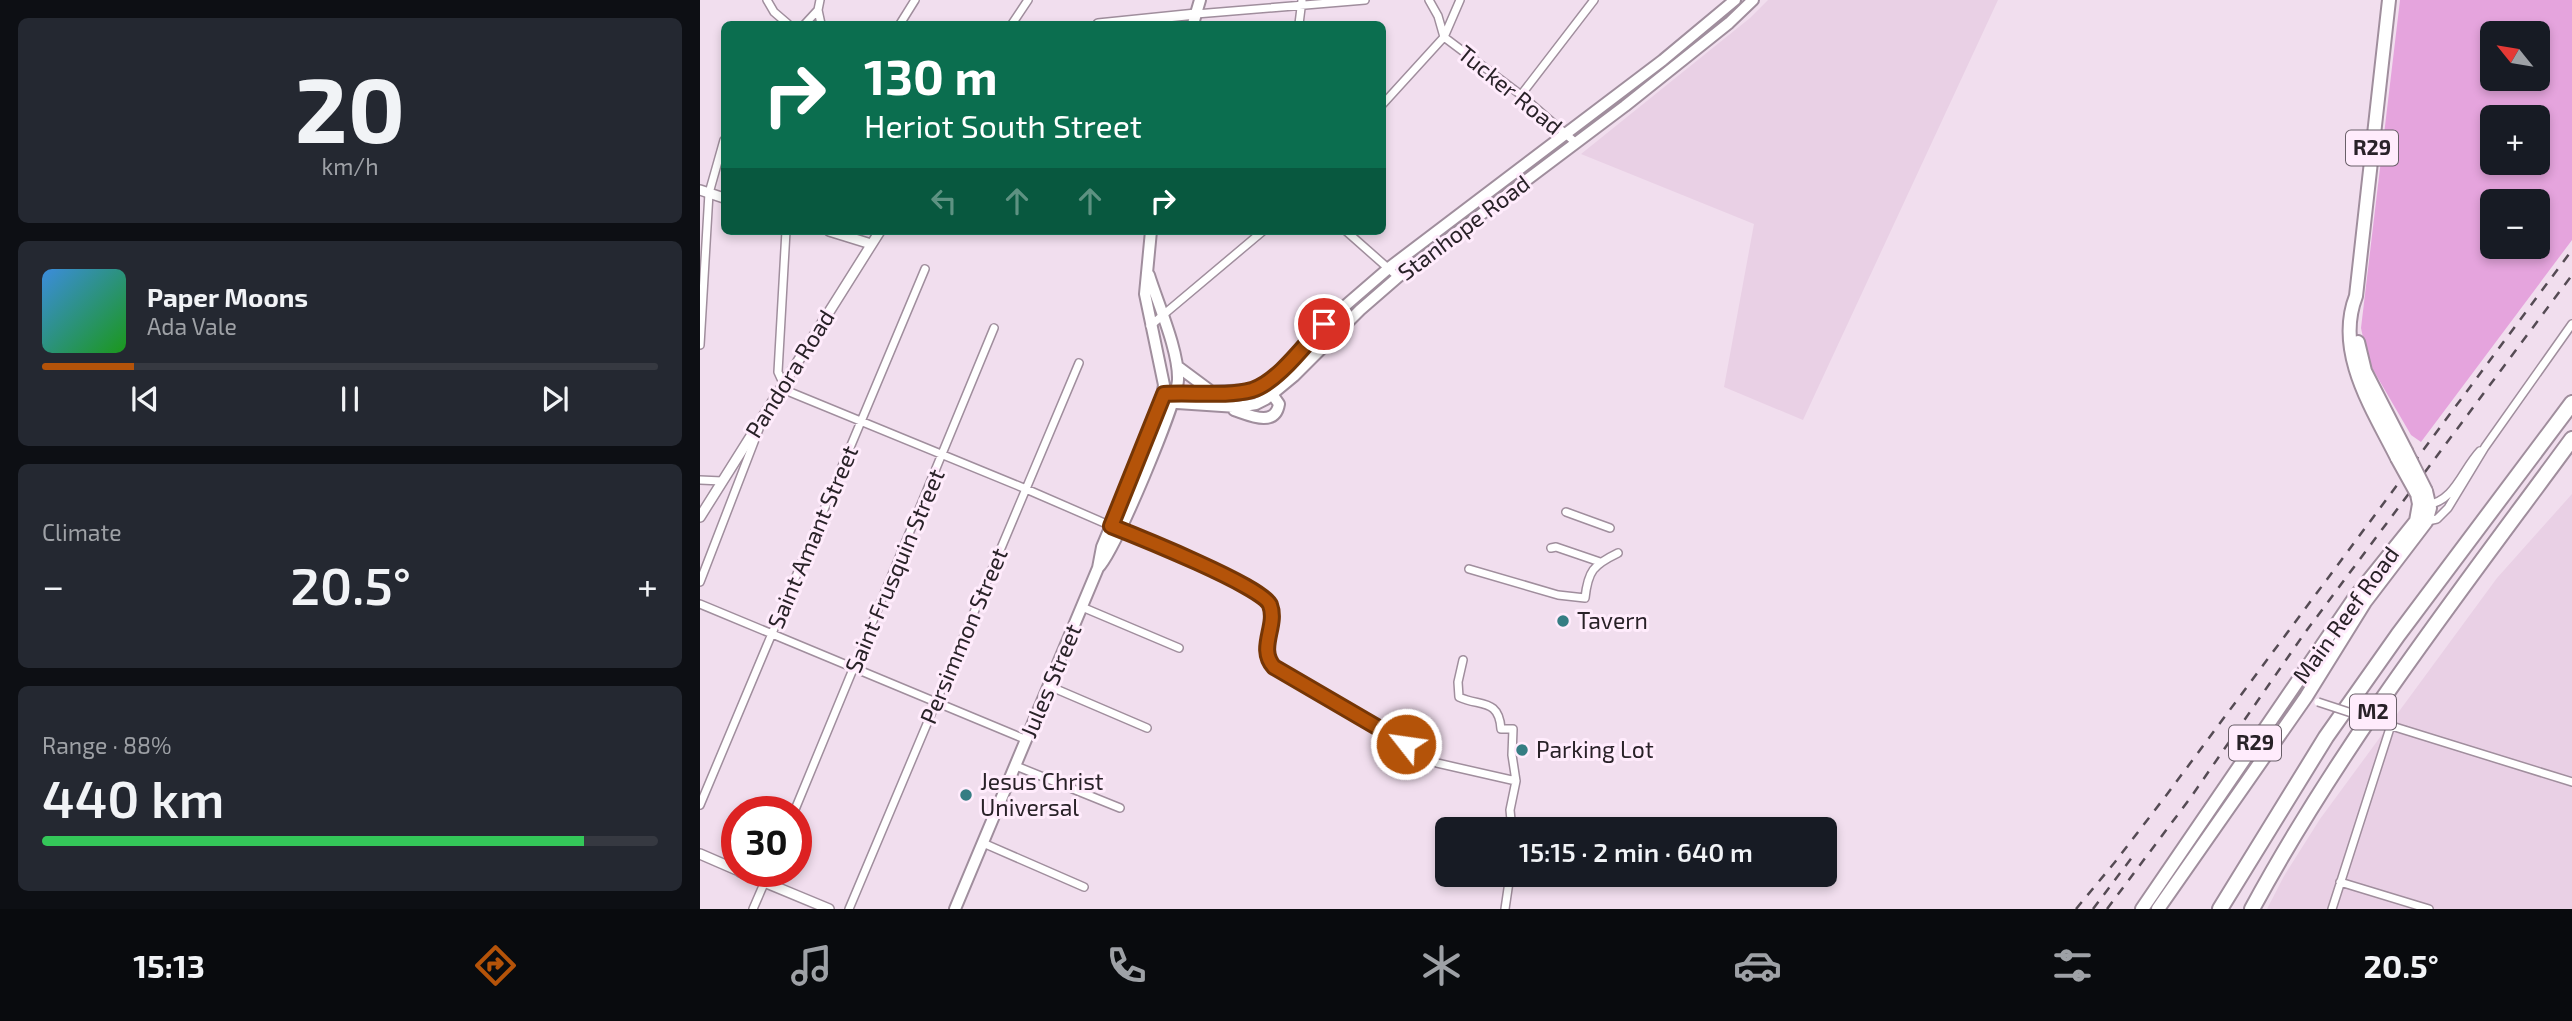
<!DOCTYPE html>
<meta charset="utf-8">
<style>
:root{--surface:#171b24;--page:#242831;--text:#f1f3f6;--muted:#9ea1a6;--line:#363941;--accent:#b45309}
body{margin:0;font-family:"Exo 2",sans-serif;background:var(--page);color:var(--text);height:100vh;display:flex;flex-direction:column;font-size:26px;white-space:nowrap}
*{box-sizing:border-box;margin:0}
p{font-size:23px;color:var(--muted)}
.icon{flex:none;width:38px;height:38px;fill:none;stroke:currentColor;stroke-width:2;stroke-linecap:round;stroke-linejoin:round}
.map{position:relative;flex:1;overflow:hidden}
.details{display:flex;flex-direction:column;gap:18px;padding:18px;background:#0d0f14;width:700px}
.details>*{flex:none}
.banner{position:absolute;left:21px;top:21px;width:665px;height:214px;border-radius:10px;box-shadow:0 4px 10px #0003;background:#0b6e4f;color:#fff;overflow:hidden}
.needle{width:46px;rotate:300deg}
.tools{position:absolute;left:1780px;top:21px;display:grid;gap:14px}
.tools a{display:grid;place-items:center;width:70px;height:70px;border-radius:10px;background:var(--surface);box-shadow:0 4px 10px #0003;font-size:35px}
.speed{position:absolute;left:21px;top:796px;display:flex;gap:14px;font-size:35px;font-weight:700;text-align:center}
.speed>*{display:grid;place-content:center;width:91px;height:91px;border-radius:50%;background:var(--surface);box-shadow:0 4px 10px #0003;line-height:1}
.speed .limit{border:10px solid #d22;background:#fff;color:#111}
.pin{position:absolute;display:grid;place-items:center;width:60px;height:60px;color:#fff;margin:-30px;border:4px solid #fff;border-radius:50%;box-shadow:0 2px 7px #0007}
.me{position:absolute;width:77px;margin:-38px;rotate:300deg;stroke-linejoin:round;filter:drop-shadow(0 0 5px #0008)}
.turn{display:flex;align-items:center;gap:24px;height:147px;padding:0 28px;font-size:32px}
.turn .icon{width:91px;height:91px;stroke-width:2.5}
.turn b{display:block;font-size:49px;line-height:60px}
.lanes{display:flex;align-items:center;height:66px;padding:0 28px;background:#0003;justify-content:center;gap:35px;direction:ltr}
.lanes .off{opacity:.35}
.big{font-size:52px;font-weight:600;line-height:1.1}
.details .widget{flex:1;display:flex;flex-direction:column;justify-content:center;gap:10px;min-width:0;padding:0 24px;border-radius:10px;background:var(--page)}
.details .dial{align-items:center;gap:0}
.dial b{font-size:91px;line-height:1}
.song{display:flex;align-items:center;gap:21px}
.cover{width:84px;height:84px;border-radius:10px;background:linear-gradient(135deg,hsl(210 70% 55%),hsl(120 70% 35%))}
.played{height:7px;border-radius:4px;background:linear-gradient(90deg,var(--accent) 15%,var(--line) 15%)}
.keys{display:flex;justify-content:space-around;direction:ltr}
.heat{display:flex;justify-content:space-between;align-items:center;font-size:38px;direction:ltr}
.charge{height:10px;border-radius:5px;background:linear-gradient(90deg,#34c759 88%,var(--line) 0)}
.trip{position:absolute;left:735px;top:817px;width:402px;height:70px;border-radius:10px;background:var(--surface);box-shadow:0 4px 10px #0003;font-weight:600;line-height:70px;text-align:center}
.menu{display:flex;height:112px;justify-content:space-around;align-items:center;background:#090b0e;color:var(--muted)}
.menu .icon{width:49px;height:49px}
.menu .on{color:var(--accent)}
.menu b{font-size:32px;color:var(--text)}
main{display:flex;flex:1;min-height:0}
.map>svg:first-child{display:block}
</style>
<main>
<section class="details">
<div class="widget dial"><b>20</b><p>km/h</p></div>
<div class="widget">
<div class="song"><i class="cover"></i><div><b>Paper Moons</b><p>Ada Vale</p></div></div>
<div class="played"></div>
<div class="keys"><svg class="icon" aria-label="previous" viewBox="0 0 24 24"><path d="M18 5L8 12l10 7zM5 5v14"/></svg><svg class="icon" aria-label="pause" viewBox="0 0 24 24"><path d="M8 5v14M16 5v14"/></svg><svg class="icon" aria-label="next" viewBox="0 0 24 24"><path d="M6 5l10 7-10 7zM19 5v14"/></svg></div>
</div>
<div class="widget"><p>Climate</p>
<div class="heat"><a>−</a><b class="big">20.5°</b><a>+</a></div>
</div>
<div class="widget"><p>Range · 88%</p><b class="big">440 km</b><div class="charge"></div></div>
</section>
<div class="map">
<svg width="1872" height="909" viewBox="0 0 1872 909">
<rect width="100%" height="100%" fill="#f1deee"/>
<!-- built -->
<path fill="#e9d0e5" d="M1068,0H1298L1103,420L1024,387L1054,224L881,154L1050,18Z
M1872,494V909H1567L1584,876L1620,819L1797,578Z"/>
<!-- green -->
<path fill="#e5a4dd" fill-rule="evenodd" d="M1700,0H1872V240L1721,442L1711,435L1668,361L1661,328ZM1792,33H1838V79H1792ZM1792,117H1838V163H1792ZM1792,201H1838V247H1792Z"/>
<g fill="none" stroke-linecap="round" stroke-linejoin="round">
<!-- minor casing -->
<g stroke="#a08e9d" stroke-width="10">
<path id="minor" d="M67,0L74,12L88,24
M120,0L118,10L121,24
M729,0L738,16L744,37L821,95L876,143
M496,14L665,0
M105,24L117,11
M200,24L215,0
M312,24L328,0
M599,24L602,0
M821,95L894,0
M682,105L744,37L760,0
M646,231L698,277
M450,326L563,231
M0,345L9,193L24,140
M83,383L78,372L86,231
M80,388L326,489L524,575L558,593L568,601L571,609L566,652L574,667L706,744
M0,480L22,481
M1727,505C1755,501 1762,470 1780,451
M866,512L910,528
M1723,522L1737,519L1748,508L1785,447L1872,324
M851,548L856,547L900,562
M769,569L858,595L885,598C888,571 893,565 918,553
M0,582L59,429
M0,604L327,740
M382,607L479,648
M763,660L758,682L759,697C780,707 799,698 801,729H813L812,755L816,781L810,810L812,830
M349,686L447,728
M1682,723L1872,782
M737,763L816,781
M316,766L420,808
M0,805L225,269
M94,812L294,328
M283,843L384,887
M1640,882L1729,909
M53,909L69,872
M149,909L379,363
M805,909L810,875
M1632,909L1691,725"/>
</g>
<!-- tertiary casing -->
<g stroke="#a08e9d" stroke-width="12">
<path id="tertiary" d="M398,24L496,14
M0,190L24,198
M129,231L171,244
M0,517L180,231
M0,854L37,870
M40,872L129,909"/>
</g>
<!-- secondary casing -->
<g stroke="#a08e9d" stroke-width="14">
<path id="secondary" d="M493,24L500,0
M477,366L512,392
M464,394L551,390L573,378L624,324L690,267L963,60L1035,0
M462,402L537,407L556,404L566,399L594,376L660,310L698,277L925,106L1029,23L1053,0
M534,410C549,415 575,428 579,404L570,391
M398,568C415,551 477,403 478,380C479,351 458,304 449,275
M255,909L398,568L402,547L460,408L464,385L445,294L451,231"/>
</g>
<!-- primary casing -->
<g stroke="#a08e9d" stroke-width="16">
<path id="primary" d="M1689,0L1656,296C1634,352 1673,410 1697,458
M1658,342L1665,371L1706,451
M1442,909L1655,597L1716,521L1719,504L1717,494
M1458,909L1606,697L1665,602L1726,522L1730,508L1726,491"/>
</g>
<!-- motorway casing -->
<g stroke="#a08e9d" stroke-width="18">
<path id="motorway" d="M1520,909L1626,737L1698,635L1872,403
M1552,909C1643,741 1759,593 1872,439"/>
</g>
<!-- minor -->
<use href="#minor" stroke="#fff" stroke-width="7"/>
<!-- tertiary -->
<use href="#tertiary" stroke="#fff" stroke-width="9"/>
<!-- secondary -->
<use href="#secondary" stroke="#fff" stroke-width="10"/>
<!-- primary -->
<use href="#primary" stroke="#fff" stroke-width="12"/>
<!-- motorway -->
<use href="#motorway" stroke="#fff" stroke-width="14"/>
<!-- rail -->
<path stroke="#554b54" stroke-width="2.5" stroke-dasharray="9 9" stroke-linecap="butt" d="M1376,909L1415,862L1468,793L1872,250
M1393,909L1433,856
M1407,909L1491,797L1604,634L1872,275"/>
<!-- minor-bridge casing -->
<g stroke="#a08e9d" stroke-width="10" stroke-linecap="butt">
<path id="minor-bridge" d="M1618,702L1682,723"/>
</g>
<!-- primary-bridge casing -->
<g stroke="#a08e9d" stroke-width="16" stroke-linecap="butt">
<path id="primary-bridge" d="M1706,451L1726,491
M1697,458L1717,494"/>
</g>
<!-- minor-bridge -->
<use href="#minor-bridge" stroke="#fff" stroke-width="7"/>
<!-- primary-bridge -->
<use href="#primary-bridge" stroke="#fff" stroke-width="12"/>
</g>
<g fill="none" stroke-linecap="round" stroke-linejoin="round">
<!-- route casing -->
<g stroke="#753606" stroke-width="18">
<path id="route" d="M624,324C605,344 578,382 552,390C526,397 491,392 464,394L411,526C434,535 564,587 570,605C578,626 557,648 574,667L706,744"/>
</g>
<!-- route -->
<use href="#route" stroke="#b45309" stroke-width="12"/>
</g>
<!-- markers -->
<g fill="#357d83" stroke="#ffecfc" stroke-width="2.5">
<circle cx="863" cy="621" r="7"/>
<circle cx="822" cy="750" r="7"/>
<circle cx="266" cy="795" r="7"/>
</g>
<g text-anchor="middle" stroke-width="6" stroke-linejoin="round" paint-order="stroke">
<!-- shield labels -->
<g fill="#ffecfc" stroke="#695f68" stroke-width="2">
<rect x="1646" y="130.5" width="52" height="35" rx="5"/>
<rect x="1650" y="694.5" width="46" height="35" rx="5"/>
<rect x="1529" y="725.5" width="52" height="35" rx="5"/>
</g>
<g font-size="21" font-weight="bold" fill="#292228">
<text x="1672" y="155">R29</text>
<text x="1673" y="719">M2</text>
<text x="1555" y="750">R29</text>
</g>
<!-- street labels -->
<g font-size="23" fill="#292228" stroke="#ffecfc">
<text transform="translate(810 90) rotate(39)" y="8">Tucker Road</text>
<text transform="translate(764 228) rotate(-37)" y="8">Stanhope Road</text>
<text transform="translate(90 374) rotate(-58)" y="8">Pandora Road</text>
<text transform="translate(113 537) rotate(-67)" y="8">Saint Amant Street</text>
<text transform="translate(195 571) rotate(-67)" y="8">Saint Frusquin Street</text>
<text transform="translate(1646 615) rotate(-54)" y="8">Main Reef Road</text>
<text transform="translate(264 636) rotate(-67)" y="8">Persimmon Street</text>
<text transform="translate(351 681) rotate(-67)" y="8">Jules Street</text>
</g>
<!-- poi labels -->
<g font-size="23" fill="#292228" stroke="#ffecfc" text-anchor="start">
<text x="877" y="629">Tavern</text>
<text x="836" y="758">Parking Lot</text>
<text x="280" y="790">Jesus Christ<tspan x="280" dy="26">Universal</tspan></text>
</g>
</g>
</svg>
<div class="tools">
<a><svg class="needle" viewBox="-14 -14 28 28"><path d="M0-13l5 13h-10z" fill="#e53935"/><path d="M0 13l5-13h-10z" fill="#9ea1a6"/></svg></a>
<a>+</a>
<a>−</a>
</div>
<div class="speed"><div class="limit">30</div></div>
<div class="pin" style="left:624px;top:324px;background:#d93025"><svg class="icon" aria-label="arrive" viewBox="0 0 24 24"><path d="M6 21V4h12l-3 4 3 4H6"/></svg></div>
<svg class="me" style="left:706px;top:744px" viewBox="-20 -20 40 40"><circle r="17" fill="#b45309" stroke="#fff" stroke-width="3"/><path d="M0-11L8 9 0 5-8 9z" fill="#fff"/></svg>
<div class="trip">15:15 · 2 min · 640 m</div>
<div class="banner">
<div class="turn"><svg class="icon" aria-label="right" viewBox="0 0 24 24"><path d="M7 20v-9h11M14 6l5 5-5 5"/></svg><div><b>130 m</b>Heriot South Street</div></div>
<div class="lanes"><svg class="icon off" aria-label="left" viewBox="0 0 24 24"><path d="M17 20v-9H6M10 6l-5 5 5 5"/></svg><svg class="icon off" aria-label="ahead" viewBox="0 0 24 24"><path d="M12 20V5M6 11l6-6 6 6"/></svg><svg class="icon off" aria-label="ahead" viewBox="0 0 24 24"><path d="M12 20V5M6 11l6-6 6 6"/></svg><svg class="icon" aria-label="right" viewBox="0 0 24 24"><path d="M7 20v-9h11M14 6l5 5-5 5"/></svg></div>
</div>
</div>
</main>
<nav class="menu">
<b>15:13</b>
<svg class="icon on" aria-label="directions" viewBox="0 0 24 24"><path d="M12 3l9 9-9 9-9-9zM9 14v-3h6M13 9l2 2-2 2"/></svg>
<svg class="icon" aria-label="music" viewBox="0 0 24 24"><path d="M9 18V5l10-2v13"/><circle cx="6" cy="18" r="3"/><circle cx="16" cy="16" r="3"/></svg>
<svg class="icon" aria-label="phone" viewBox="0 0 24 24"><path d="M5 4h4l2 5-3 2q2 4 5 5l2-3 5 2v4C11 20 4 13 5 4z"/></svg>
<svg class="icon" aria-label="climate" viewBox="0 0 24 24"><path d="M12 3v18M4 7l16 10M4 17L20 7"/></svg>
<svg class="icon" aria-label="car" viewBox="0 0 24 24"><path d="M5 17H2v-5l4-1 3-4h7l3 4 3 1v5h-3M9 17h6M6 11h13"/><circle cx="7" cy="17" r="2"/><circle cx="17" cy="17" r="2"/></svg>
<svg class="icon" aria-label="filters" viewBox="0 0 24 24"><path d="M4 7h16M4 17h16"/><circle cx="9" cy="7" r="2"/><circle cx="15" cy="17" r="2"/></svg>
<b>20.5°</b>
</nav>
